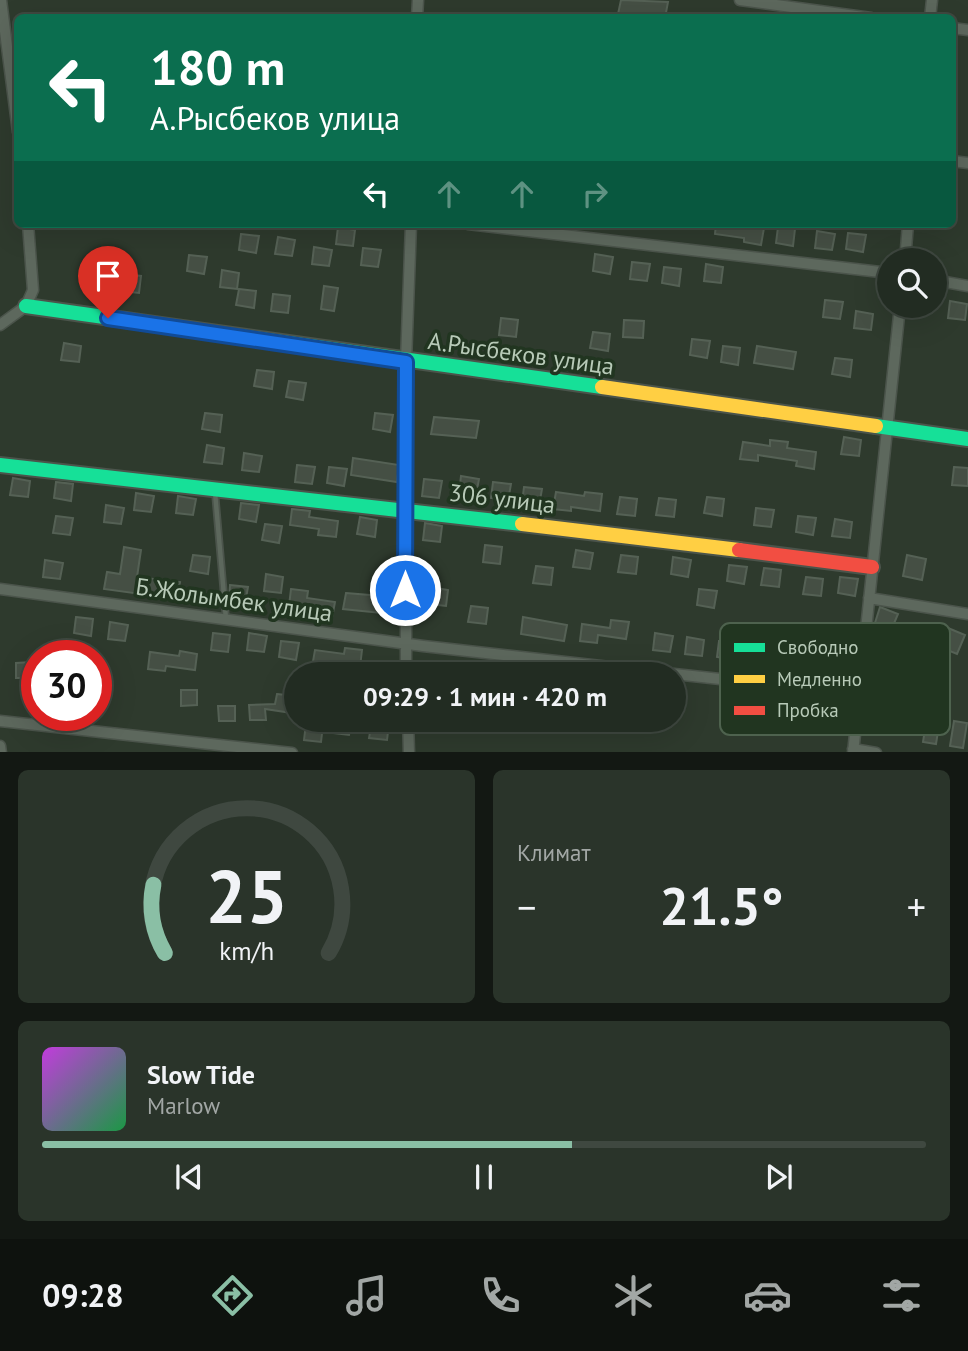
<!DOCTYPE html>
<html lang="ru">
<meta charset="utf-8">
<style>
:root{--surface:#222c22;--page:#2a342a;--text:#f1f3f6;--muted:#a2a7a5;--line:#3f4840;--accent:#8abfa5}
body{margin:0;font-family:"PT Sans",sans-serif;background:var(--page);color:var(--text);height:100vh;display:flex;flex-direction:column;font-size:26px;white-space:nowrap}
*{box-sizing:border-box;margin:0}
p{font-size:23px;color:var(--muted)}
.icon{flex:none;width:38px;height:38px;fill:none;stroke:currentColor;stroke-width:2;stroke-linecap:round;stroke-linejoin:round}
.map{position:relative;height:752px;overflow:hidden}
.sheet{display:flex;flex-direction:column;gap:18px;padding:18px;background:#131813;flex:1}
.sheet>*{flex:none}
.top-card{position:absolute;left:14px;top:14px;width:942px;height:214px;border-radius:10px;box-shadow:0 7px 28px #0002,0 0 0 2px var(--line);background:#0b6e4f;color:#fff;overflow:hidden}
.controls{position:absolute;left:877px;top:248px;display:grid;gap:14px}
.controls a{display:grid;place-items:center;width:70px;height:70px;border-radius:50%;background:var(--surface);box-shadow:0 7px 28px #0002,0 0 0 2px var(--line);font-size:35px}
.speed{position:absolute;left:21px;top:640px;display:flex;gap:14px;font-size:35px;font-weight:700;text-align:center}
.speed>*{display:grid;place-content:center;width:91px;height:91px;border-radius:50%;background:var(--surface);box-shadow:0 7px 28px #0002,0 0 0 2px var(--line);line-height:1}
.speed .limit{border:10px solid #d22;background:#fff;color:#111}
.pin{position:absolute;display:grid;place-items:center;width:60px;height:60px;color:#fff;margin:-72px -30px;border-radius:50% 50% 50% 0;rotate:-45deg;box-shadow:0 0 7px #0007}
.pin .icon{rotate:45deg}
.me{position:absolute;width:77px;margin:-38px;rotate:0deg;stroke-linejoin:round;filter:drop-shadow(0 0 5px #0008)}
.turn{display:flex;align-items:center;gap:24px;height:147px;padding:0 21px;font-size:32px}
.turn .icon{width:91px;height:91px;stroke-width:2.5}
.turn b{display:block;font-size:49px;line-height:60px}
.lanes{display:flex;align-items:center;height:66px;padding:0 21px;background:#0003;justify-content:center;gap:35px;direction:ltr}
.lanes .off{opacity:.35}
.big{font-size:52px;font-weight:800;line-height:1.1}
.sheet .tile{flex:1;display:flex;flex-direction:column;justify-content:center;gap:10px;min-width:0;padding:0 24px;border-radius:10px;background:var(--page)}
.sheet .dial{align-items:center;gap:0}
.dial svg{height:182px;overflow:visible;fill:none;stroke:var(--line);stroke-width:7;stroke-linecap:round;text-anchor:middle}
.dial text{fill:var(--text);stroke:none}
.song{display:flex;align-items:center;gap:21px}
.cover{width:84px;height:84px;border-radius:10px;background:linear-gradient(135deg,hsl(290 70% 55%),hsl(140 70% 35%))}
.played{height:7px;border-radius:4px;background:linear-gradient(90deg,var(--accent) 60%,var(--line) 60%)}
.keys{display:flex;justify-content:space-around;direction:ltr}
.heat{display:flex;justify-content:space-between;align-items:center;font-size:38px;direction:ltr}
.sheet .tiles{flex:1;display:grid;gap:18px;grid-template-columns:1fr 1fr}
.tile:last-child{grid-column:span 2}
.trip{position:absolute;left:284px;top:662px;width:402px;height:70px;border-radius:35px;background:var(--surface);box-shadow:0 7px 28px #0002,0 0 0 2px var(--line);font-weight:800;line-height:70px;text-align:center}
.tabs{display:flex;height:112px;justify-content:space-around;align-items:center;background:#0e120e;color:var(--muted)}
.tabs .icon{width:49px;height:49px}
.tabs .selected{color:var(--accent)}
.tabs b{font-size:32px;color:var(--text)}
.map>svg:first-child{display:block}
</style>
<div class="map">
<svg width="968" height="753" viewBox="0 0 968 753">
<rect width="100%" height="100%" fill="#2e3a2d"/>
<!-- building -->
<path fill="#454f44" stroke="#556155" stroke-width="2" d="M621,0L668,2L665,18L618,14Z
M716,224L764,228L761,245L744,242V238L715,234Z
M338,227L355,230L353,246L336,244Z
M778,227L795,229L793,246L776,243Z
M817,231L835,234L832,250L815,248Z
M848,233L866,235L863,252L846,249Z
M241,234L259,236L256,253L239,250Z
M278,237L295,240L292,256L275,254Z
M314,247L332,250L329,266L312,264Z
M363,248L381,250L378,267L361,265Z
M595,254L613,257L610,274L593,271Z
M189,255L207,257L204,274L187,271Z
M632,262L650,264L647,281L630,279Z
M706,264L723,267L721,283L704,281Z
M83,266L101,268L98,285L81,283Z
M664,267L681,269L679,286L662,283Z
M222,270L239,273L237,289L220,287Z
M124,274L141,276L139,293L121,291Z
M324,286L338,288L334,311L321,309Z
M239,289L256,291L254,308L236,305Z
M273,294L290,296L288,313L271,311Z
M825,300L843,302L840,319L823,317Z
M950,301L967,304L965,320L948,318Z
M856,311L873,314L871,330L854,328Z
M501,318L518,320L516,337L499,335Z
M624,320L644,321L643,338L623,337Z
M593,332L610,334L608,351L590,348Z
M692,339L710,341L707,358L690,355Z
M64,343L81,346L79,362L61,360Z
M723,346L740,348L738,365L721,362Z
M757,346L796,352L793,369L754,363Z
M835,358L852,360L850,377L832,374Z
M257,370L274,372L272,389L254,386Z
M289,381L306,383L303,400L286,397Z
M205,413L222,415L220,432L202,429Z
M375,413L393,415L390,432L373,429Z
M434,417L479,421L476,438L431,434Z
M844,437L861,440L859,456L841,454Z
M770,440L788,442L787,448L816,452L814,469L796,466L797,461L758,455V461L740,459L743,442L770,446Z
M207,445L224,448L222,464L204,462Z
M244,453L262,456L259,472L242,470Z
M353,458L399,465L397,482L351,475Z
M297,465L315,467L312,484L295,482Z
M329,467L347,469L344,486L327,483Z
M954,467L968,468V486L952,485Z
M461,476L479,479L476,495L459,493Z
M13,478L30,481L28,497L10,495Z
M424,479L442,481L439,498L422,496Z
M56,482L73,484L71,501L54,498Z
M493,482L511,484L508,501L491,498Z
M524,487L542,489L539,506L522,503Z
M556,492L584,496L585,492L602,494L600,511L571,507V511L553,509Z
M136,493L154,496L151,512L134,510Z
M178,496L196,499L193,515L176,513Z
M620,497L637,499L635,516L617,514Z
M707,497L724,499L722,516L704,513Z
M659,498L676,500L674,517L656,515Z
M241,503L259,505L256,522L239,519Z
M106,505L124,508L121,524L104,522Z
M756,508L774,510L771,527L754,525Z
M292,509L310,511L309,517L338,521L336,537L318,535L319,529L290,525Z
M56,516L73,518L70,535L53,533Z
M798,516L816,518L813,535L796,532Z
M360,517L377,520L375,537L357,534Z
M835,519L852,522L850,538L832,536Z
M425,523L442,526L440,542L423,540Z
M265,524L282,526L279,543L262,540Z
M485,545L502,547L500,564L483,562Z
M124,547L141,550L137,577L180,582L177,599L104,589L107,572L120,574Z
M576,550L593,553L590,569L573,567Z
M193,555L210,557L208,574L190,571Z
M621,555L638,557L636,574L618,572Z
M907,555L926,559L922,580L903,576Z
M673,557L691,560L688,577L671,574Z
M45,560L63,563L60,579L43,577Z
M729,565L747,567L744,584L727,581Z
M536,566L553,568L551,585L533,583Z
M764,568L781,570L779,587L761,585Z
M266,574L283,577L281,593L264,591Z
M806,577L823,579L821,596L803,594Z
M840,577L858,579L855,596L838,593Z
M230,585L248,587L245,604L229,602Z
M431,587L448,590L446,606L429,604Z
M291,589L308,591L307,598L335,602L332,618L315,616L316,610L289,606Z
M699,589L717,591L714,608L697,605Z
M346,593L393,597L391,614L343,609Z
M471,606L488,608L486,624L468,622Z
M880,607L898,614L890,633L874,626Z
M76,617L93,619L91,636L74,633Z
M523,617L567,625L564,641L521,634Z
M611,620L629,622L626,639L598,635L597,643L580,641L582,624L610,628Z
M110,622L128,625L125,641L108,639Z
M948,628L965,635L957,654L940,647Z
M213,633L230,635L228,652L211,650Z
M249,633L267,636L264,652L247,650Z
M655,633L673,636L670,652L653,650Z
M687,637L704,640L702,656L685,654Z
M281,641L299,643L296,660L279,657Z
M719,641L737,643L734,660L717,657Z
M345,648L362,650L360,667L330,663V669L312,667L315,650L344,654Z
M180,651L197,654L195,670L166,666L165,671L148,669L150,652L179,656Z
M32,662V678H16V663Z
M181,690H197V705L181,706Z
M277,694L294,696L292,713L265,709L266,720H250L249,705L275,704Z
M218,706H235V721H219Z
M927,717L940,719L936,744L923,742Z
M334,719H352L349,735L332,733Z
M372,721L389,724L387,740L369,738Z
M954,721L967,723L963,748L950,746Z
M306,723L323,725L321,742L304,740Z"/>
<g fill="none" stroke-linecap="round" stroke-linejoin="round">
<!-- lane casing -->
<g stroke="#4b544b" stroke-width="8">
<path id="lane" d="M215,492L226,619"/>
</g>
<!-- street casing -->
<g stroke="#4b544b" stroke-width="13">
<path id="street" d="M1,0L18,132
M740,0L871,18
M417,18L418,0
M930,18L932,0
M952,28L968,30
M952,161L968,163
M468,224L889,273
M905,261L908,224
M934,280L968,286
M0,325L26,306L33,290L28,224
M0,589L423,646L672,674
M869,598L968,614
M406,674V362L411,224
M674,674L859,694
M408,719L409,753
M0,721L292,753
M0,746L1,753
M853,749L876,753
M853,753L900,306"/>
</g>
<!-- fast casing -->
<g stroke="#4b544b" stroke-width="18">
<path id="fast" d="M26,306L602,387
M876,426L968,439
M0,465L522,524"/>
</g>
<!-- slow casing -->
<g stroke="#4b544b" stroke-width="18">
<path id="slow" d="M602,387L876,426
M522,524L739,550"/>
</g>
<!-- jam casing -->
<g stroke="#4b544b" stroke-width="18">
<path id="jam" d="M739,550L872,567"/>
</g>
<!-- lane -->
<use href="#lane" stroke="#5d685d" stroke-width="4.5"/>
<!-- street -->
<use href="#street" stroke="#5d685d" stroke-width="10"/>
<!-- fast -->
<use href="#fast" stroke="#16e098" stroke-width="14"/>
<!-- slow -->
<use href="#slow" stroke="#ffcf43" stroke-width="14"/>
<!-- jam -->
<use href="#jam" stroke="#f24e42" stroke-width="14"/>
</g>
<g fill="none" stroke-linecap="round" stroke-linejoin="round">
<!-- route casing -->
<g stroke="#114b97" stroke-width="18">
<path id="route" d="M108,318L406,362L405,590"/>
</g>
<!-- route -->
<use href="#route" stroke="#1a73e8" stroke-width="12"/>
</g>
<g text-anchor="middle" stroke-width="7" stroke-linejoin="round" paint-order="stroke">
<!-- street labels -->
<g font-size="24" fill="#b8cab8" stroke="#213520">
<text transform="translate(521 354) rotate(8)" y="8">А.Рысбеков улица</text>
<text transform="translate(502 499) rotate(7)" y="8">306 улица</text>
<text transform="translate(234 600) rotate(8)" y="8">Б.Жолымбек улица</text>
</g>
</g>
<!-- legend -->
<rect x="720" y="623" width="230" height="112" rx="10" fill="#213520" stroke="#4e624e" stroke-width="2"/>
<rect x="734" y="643" width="31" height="9" fill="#16e098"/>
<rect x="734" y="675" width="31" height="8" fill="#ffcf43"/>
<rect x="734" y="706" width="31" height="9" fill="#f24e42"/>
<g font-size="19" fill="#b8cab8">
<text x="777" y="654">Свободно</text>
<text x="777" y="686">Медленно</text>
<text x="777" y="717">Пробка</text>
</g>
</svg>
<div class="controls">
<a><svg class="icon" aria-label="search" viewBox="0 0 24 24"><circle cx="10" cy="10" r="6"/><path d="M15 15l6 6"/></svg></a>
</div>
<div class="speed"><div class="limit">30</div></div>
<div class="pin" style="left:108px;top:318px;background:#d93025"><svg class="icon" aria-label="arrive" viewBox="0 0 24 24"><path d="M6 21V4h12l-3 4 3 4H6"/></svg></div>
<svg class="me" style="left:405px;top:590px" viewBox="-20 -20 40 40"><circle r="17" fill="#1a73e8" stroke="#fff" stroke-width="3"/><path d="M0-11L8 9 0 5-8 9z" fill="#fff"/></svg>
<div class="trip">09:29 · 1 мин · 420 m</div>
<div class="top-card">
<div class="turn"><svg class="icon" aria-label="left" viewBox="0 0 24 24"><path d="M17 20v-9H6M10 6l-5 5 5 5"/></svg><div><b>180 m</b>А.Рысбеков улица</div></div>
<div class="lanes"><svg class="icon" aria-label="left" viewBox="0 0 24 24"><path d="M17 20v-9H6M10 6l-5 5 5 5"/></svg><svg class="icon off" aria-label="ahead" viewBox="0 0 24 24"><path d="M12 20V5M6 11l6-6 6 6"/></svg><svg class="icon off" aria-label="ahead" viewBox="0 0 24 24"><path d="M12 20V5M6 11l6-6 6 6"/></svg><svg class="icon off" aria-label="right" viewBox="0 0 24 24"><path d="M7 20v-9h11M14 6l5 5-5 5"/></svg></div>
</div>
</div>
<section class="sheet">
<div class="tiles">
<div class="tile dial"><svg viewBox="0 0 100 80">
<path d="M14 69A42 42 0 1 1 86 69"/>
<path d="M14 69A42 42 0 0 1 9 39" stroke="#8abfa5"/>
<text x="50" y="56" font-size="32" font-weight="700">25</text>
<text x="50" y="72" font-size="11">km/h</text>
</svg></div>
<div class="tile"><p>Климат</p>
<div class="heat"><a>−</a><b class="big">21.5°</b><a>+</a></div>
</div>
<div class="tile">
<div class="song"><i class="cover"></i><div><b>Slow Tide</b><p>Marlow</p></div></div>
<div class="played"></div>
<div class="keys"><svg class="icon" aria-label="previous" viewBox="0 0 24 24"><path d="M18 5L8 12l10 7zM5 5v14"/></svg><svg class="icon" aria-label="pause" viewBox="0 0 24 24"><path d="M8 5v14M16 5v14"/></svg><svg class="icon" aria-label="next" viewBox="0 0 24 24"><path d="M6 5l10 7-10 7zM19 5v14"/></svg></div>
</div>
</div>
</section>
<nav class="tabs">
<b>09:28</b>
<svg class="icon selected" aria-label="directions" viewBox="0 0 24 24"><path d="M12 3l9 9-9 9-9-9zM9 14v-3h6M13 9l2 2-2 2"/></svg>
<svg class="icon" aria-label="music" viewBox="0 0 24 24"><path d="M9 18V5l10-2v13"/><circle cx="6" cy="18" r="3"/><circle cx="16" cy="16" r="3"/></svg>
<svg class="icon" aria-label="phone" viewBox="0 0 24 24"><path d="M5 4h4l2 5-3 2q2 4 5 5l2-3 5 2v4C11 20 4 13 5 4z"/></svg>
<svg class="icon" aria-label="climate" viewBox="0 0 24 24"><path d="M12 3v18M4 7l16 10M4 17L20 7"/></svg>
<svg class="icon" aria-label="car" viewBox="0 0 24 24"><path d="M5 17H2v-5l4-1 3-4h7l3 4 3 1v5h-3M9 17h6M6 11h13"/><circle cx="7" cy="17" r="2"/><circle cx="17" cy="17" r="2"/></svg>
<svg class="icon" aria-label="filters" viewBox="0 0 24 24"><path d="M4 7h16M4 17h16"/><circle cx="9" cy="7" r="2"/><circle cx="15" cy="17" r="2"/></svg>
</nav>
